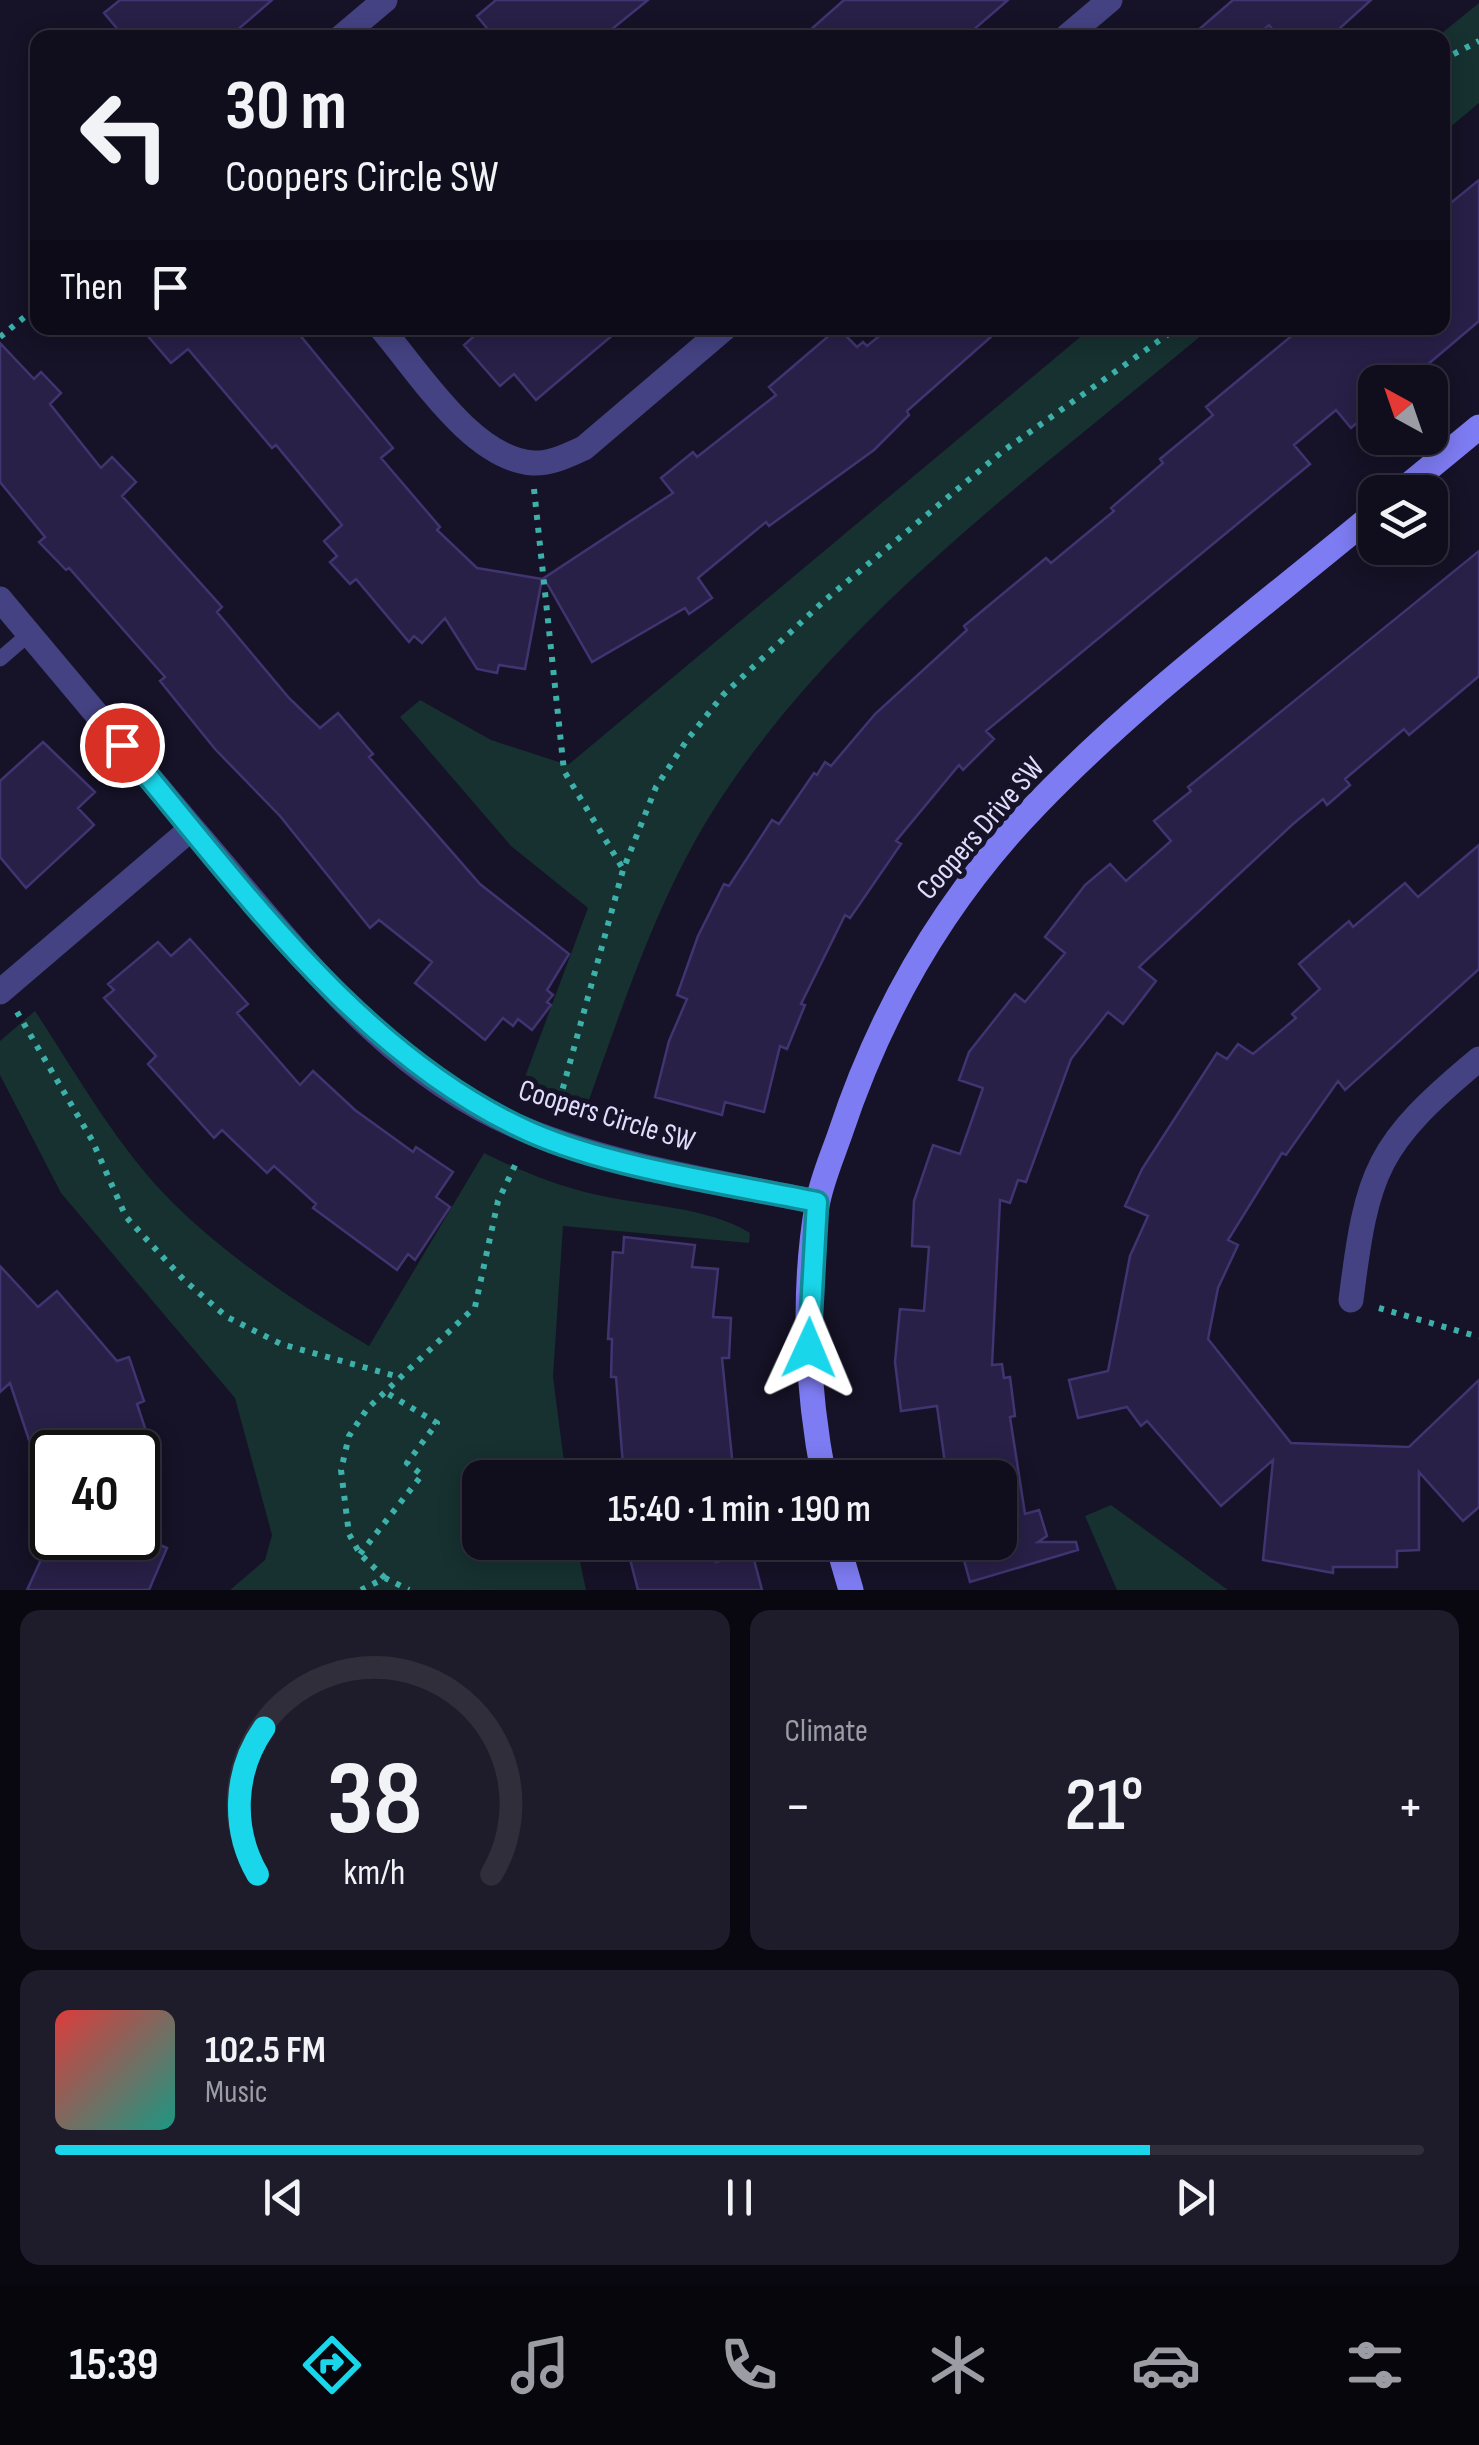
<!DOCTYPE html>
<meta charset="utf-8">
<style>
:root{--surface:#100e1d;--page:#1e1c2a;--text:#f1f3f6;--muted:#9c9ca4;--line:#302e3b;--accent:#1ad6ea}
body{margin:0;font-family:"Sofia Sans Condensed",sans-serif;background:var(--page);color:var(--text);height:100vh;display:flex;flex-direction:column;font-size:38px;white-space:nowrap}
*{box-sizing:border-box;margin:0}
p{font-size:32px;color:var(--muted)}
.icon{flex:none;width:55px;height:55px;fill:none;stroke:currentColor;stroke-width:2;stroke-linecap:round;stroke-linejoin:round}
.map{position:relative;height:1590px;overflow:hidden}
.panel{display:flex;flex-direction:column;gap:20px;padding:20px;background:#090810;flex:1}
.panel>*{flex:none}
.top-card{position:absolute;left:30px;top:30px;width:1420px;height:305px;border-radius:20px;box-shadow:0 5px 25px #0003,0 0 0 2px var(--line);background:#100e1d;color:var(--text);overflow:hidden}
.needle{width:65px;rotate:320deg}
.buttons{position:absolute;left:1358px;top:365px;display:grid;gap:20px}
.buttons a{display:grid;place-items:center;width:90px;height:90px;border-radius:20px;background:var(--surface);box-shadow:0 5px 25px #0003,0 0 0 2px var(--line);font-size:50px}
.speed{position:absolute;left:30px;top:1430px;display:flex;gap:20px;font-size:50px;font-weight:700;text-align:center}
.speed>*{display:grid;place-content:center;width:130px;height:130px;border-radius:50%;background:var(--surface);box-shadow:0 5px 25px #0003,0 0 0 2px var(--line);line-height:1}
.speed .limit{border:5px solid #111;border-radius:15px;background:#fff;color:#111}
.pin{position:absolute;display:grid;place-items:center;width:85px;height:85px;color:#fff;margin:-42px;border:5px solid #fff;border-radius:50%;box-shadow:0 2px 10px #0007}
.me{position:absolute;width:110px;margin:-55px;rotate:1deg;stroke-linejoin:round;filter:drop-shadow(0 0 8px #0008)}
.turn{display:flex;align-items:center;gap:35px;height:210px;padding:0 30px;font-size:45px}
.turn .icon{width:130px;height:130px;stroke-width:2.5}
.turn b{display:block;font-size:70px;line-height:85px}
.then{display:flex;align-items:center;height:95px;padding:0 30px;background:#0003;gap:20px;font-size:38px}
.big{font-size:75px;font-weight:600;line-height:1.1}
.panel .tile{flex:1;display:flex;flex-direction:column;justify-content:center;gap:15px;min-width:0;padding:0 35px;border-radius:20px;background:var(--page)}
.panel .dial{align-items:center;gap:0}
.dial svg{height:260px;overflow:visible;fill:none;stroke:var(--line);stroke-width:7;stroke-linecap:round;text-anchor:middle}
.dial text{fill:var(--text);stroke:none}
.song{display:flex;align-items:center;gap:30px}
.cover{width:120px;height:120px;border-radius:15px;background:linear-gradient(135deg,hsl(0 70% 55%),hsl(170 70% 35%))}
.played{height:10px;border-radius:5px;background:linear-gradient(90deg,var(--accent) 80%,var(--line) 80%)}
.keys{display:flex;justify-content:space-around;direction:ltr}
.heat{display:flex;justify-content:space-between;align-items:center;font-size:55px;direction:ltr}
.panel .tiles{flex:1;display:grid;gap:20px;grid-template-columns:1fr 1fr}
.tile:last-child{grid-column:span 2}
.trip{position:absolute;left:462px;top:1460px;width:555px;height:100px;border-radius:20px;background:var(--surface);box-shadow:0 5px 25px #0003,0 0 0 2px var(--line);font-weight:600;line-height:100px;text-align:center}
.dock{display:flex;height:160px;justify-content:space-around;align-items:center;background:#06060c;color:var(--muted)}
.dock .icon{width:70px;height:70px}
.dock .on{color:var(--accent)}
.dock b{font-size:45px;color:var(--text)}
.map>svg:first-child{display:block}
</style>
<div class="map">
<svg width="1479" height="1590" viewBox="0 0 1479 1590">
<rect width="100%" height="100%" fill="#161227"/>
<!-- green -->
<path fill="#163130" d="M1479,3V103L1443,133L1442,38L1437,37Z
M1091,328H1210C1037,474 840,613 716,806C655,901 621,1013 582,1119L519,1093L588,908L511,846L400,717L420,700L491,740L568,765Z
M35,1011C78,1076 117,1147 173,1203C231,1260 300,1305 369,1346L484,1153C519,1170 554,1185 593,1194C642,1206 707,1206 750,1233L749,1243L563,1226L553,1377L566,1477L480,1478V1542L576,1543L586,1590H230L265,1560L272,1535L235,1398L61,1193L0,1075V1041Z
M1111,1505L1228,1590H1117L1085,1516Z"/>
<!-- building -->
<path fill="#282047" stroke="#403471" stroke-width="2.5" d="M120,0H272L228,38H125L104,13Z
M496,0H648L601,38H495L477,16Z
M844,0H1008L964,38H801Z
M1233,0H1371L1329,38H1279L1269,25L1254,38H1189Z
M1479,180V321L1407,382H1375V408L1351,428L1336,410L1294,445L1310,464L986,731L994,739L963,770L959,765L896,841L901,844L850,918L845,915L801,1004L805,1005L787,1049L780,1046L764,1112L725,1102L722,1115L655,1097L669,1041L687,999L677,995L698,936L724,884L729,886L772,820L779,824L814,773L817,775L825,762L831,766L875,714L967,630L964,626L1046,558L1051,563L1114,511L1111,508L1163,463L1160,459L1213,415L1206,407L1301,328H1442V210Z
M141,328H294L393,448L381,458L440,527L437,530L477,568L542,579L525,669L499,665L497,673L477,669L445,618L422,643L414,636L409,642L356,579L350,584L330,562L337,556L324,541L342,525L276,445L272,448L188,349L171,363Z
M483,328H621L536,400L514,374L500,386L464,345Z
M838,328L857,347L863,342L867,346L889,328H1001L907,411L909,415L874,450L769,526L766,522L698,578L712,598L689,614L685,608L592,662L544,578L673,493L661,478L693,452L697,457L776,395L769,387Z
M0,343L34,379L41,372L61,393L50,404L101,468L112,457L136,482L122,496L222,607L217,612L289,698L320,728L338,713L373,754L369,757L480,884L569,954L547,990L553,995L547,1002L551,1005L532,1030L518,1019L513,1026L503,1018L485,1040L415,983L432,962L379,920L370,928L280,816L215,749L160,681L165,677L69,568L66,570L39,542L45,537L0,482Z
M1479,551V676L1409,735L1404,729L1345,779L1350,785L1327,805L1323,799L1293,824L1139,967L1156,981L1123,1024L1108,1012L1071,1059L1026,1182L1018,1180L1010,1203L1000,1200L992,1365L1002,1364L1004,1378L1010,1377L1015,1416L1010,1417L1025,1514L1039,1510L1047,1536L1038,1542H1076L1078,1550L970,1582L959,1542H1000V1478H947L937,1406L901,1411L895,1362L900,1309L924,1311L929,1247L912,1246L914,1201L933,1145L960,1154L983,1088L959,1080L969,1052L1015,994L1025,1002L1065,953L1045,937L1085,885L1110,864L1126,881L1171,841L1154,821L1191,791L1188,787Z
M43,742L95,792L78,808L94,825L26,888L0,857V781Z
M1479,845V969L1345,1090L1338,1081L1286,1155L1282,1153L1228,1240L1238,1245L1218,1288L1208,1339L1291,1443L1409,1447L1479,1380V1507L1463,1521L1419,1472V1550L1397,1551V1567H1333V1573L1263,1560L1273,1460L1221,1506L1147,1421L1141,1426L1127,1407L1078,1418L1069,1380L1108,1371L1130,1256L1148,1216L1125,1206L1142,1169L1217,1053L1227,1059L1238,1044L1253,1054L1296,1018L1292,1014L1320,989L1299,964L1349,921L1353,927L1405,883L1418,897Z
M190,939L248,1004L237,1013L300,1085L313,1071L355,1110L413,1152L416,1147L453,1172L436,1197L450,1207L415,1260L408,1254L397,1270L313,1208L316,1204L274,1166L267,1173L222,1130L214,1138L148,1064L156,1056L104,998L114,990L108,984L158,942L171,956Z
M624,1237L695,1245L692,1267L718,1269L713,1317L731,1318L729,1358H722L734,1478H624L616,1377H611L612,1339H608L613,1252L623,1253Z
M0,1266L38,1307L57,1291L117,1361L129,1357L144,1401L137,1404L153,1452L34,1455L10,1383L0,1392Z
M51,1538H144L167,1548L149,1590H27Z
M688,1542H711L716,1562L752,1552L762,1590H638L630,1559Z"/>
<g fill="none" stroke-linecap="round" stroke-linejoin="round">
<!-- path -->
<path stroke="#3cb0a9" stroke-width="6" stroke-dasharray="5 8" stroke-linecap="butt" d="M1442,60L1479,41
M0,337L38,306
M534,489L564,771L623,869
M17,1012L92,1140L126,1217L184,1280L227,1317L281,1344L399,1377
M550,1111L561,1095L623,870L656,787L687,740L723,695L824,601L1003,451L1177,328
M1379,1308L1479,1337
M360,1554L422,1475L407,1463L437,1423L385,1392
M385,1578L360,1554L349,1534L341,1470L349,1436L367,1409L475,1307L498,1201L518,1159
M361,1590L385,1578L409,1590"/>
<!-- lane -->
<path stroke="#444282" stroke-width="15" d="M0,659L29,634"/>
<!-- street -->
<path stroke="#444282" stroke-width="25" d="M340,38L385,0
M1065,38L1110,0
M381,328C418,371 472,459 533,463C551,464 568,455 584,448L725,328
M0,599L192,828L0,992
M192,828C291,942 388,1080 536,1134C626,1168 723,1183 817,1202
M1351,1300C1367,1169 1377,1144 1479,1059"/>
<!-- secondary -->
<path stroke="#7e7cf3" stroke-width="25" d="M1400,492L1479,427
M824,1478C807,1390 802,1294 817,1206C821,1182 832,1157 840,1134C881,1010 945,899 1036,805C1139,698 1261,608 1375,513
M837,1542L851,1590"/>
</g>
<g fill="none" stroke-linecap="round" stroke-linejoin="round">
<!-- route casing -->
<g stroke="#118b98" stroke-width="25">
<path id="route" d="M122,745C240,885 360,1056 530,1132C611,1168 730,1184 817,1202L809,1348"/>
</g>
<!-- route -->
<use href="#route" stroke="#1ad6ea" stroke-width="18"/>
</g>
<g text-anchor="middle" stroke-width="10" stroke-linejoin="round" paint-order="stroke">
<!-- street labels -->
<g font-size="30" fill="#e0dcfc" stroke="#161227">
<text transform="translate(980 828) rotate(-49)" y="10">Coopers Drive SW</text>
<text transform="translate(607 1115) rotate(17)" y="10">Coopers Circle SW</text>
</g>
</g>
</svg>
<div class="buttons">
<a><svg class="needle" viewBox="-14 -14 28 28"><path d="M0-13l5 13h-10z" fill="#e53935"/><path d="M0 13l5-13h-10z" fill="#9c9ca4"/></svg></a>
<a><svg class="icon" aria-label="layers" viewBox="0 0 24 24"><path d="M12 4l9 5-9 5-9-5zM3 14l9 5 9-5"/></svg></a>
</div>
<div class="speed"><div class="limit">40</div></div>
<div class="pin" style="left:122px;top:745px;background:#d93025"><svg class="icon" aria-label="arrive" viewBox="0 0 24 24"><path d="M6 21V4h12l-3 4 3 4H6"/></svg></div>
<svg class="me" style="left:809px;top:1348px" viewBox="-20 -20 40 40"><path d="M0-17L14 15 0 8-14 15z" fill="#1ad6ea" stroke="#fff" stroke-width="4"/></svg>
<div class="trip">15:40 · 1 min · 190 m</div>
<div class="top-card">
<div class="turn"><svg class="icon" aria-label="left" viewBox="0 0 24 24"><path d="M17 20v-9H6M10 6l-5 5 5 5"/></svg><div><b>30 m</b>Coopers Circle SW</div></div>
<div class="then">Then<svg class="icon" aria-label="arrive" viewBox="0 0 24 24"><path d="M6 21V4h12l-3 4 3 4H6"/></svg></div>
</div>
</div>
<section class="panel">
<div class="tiles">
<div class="tile dial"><svg viewBox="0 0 100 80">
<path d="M14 69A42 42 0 1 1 86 69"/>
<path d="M14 69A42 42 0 0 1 16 24" stroke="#1ad6ea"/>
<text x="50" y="56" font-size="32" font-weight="700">38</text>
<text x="50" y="72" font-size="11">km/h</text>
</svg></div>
<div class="tile"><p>Climate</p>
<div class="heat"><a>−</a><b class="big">21°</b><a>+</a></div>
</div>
<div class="tile">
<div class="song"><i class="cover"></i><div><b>102.5 FM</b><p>Music</p></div></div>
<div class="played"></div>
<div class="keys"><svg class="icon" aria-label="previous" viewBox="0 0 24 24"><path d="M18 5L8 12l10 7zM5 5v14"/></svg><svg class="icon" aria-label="pause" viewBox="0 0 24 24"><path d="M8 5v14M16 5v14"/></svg><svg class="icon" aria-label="next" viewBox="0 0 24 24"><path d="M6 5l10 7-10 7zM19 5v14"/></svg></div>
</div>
</div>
</section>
<nav class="dock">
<b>15:39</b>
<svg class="icon on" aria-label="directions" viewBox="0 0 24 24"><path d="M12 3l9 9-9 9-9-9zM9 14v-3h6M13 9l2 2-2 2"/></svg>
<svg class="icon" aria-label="music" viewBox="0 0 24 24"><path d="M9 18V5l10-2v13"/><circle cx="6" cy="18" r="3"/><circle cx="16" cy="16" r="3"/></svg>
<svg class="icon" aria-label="phone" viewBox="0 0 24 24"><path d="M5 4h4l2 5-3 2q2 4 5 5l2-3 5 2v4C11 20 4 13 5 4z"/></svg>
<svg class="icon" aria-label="climate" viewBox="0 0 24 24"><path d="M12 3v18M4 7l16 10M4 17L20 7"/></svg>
<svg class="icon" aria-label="car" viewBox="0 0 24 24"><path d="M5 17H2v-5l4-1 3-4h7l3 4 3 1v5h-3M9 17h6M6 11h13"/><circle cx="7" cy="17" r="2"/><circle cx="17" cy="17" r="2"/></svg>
<svg class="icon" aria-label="filters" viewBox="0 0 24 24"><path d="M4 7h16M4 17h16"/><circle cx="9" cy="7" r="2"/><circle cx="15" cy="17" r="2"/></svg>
</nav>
